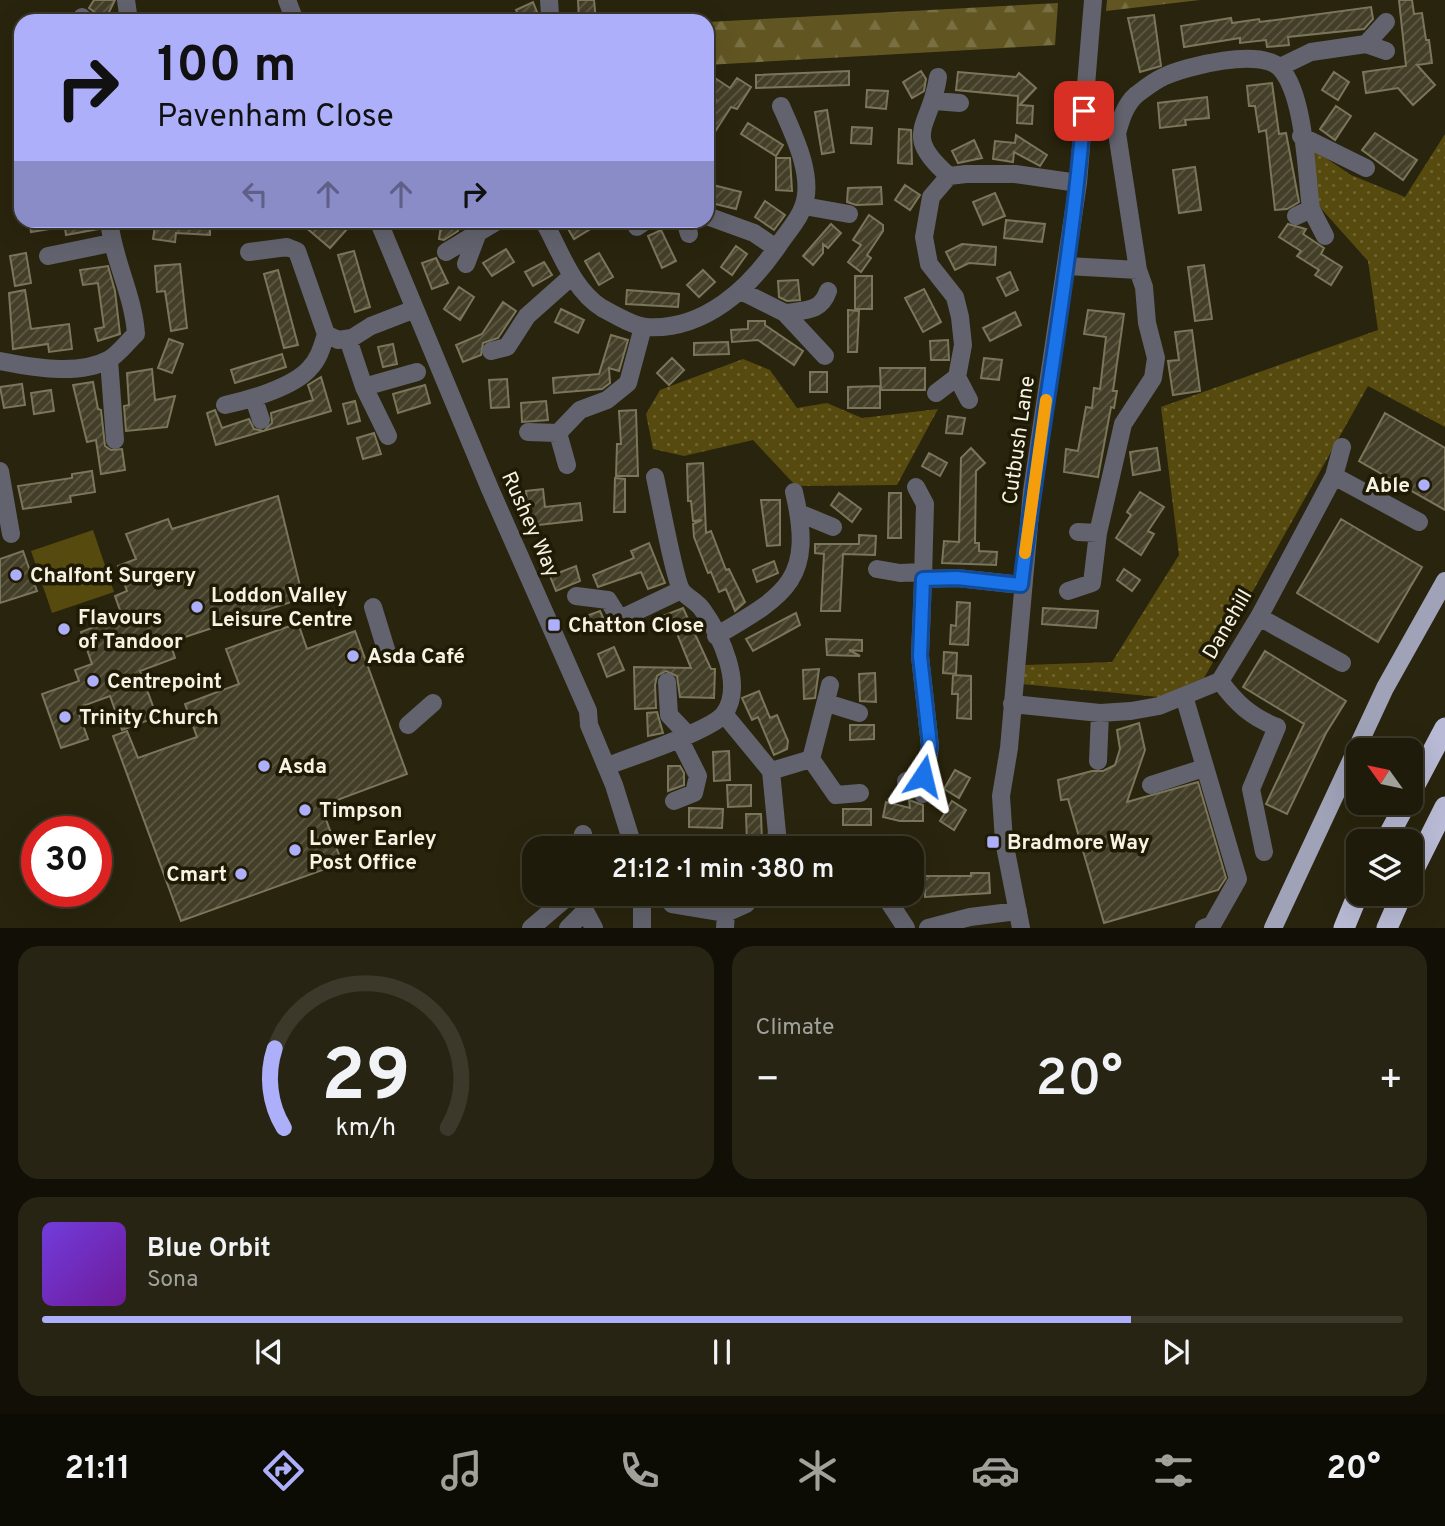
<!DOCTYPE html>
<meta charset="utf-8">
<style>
:root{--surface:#1f1b0a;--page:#272413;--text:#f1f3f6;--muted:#a1a19c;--line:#3c392b;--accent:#adaffb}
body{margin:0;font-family:Overpass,sans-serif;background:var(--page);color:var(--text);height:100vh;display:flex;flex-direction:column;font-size:26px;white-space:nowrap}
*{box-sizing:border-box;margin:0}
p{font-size:23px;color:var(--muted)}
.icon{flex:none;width:38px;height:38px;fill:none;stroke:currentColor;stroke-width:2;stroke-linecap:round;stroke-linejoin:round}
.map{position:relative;height:928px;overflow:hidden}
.details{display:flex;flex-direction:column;gap:18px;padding:18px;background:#110f06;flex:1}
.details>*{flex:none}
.banner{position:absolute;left:14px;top:14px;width:700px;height:214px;border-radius:21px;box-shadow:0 7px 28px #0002,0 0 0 2px var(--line);background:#adaffb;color:#111;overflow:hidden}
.needle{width:46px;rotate:303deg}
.controls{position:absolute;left:1346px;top:738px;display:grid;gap:14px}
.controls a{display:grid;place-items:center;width:77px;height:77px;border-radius:14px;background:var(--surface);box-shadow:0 7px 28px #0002,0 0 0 2px var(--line);font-size:35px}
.speed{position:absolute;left:21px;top:816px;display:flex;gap:14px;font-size:35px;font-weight:700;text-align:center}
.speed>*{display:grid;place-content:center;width:91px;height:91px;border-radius:50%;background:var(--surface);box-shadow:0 7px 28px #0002,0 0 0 2px var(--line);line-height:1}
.speed .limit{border:10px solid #d22;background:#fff;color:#111}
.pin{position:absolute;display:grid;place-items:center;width:60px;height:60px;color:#fff;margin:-30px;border-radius:14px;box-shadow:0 4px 10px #0006}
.me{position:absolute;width:77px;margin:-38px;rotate:10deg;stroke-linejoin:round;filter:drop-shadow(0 0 5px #0008)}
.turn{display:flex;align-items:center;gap:24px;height:147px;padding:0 28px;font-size:32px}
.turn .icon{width:91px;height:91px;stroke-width:2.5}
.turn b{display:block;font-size:49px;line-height:60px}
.lanes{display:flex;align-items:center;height:66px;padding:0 28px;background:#0003;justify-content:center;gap:35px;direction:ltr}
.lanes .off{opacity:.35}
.big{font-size:52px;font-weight:600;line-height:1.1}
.details .tile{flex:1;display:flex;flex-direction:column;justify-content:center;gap:10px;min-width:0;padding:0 24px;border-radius:21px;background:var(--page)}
.details .dial{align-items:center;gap:0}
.dial svg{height:182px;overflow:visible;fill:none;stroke:var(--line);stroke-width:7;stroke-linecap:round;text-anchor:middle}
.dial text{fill:var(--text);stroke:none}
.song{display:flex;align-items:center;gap:21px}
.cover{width:84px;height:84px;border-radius:10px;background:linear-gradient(135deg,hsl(260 70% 55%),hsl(280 70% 35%))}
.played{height:7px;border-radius:4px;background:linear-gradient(90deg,var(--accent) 80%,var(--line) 80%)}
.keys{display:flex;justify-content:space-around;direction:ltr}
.heat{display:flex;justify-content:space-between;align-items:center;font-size:38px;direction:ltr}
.details .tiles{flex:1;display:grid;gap:18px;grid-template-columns:1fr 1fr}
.tile:last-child{grid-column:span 2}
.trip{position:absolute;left:522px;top:836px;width:402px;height:70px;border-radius:21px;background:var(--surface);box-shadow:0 7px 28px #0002,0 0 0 2px var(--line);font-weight:600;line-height:70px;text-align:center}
.tab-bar{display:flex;height:112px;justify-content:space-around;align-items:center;background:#0c0b04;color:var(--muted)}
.tab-bar .icon{width:49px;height:49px}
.tab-bar .on{color:var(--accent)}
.tab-bar b{font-size:32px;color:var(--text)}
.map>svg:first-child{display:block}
</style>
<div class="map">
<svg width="1445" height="928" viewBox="0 0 1445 928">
<defs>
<pattern id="grass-dots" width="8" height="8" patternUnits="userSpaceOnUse" patternTransform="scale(1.75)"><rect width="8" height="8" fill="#564a0e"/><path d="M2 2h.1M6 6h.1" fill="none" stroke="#6f6531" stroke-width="1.8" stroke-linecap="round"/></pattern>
<pattern id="forest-firs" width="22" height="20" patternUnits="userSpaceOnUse" patternTransform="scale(1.75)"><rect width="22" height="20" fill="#615622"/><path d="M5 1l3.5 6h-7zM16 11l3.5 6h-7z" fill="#786f42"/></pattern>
<pattern id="building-hatch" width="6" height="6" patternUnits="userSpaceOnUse" patternTransform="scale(1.75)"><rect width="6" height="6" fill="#433e27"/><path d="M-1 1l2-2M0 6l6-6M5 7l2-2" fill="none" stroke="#5f5a46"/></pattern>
</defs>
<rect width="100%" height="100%" fill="#29240d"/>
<!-- grass -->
<path fill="url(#grass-dots)" d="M1445,134V427L1368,386L1204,678L1159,697L1021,684L1025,665L1112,662L1179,555L1161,407L1378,330L1368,261L1317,204L1308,146L1351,175L1405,197Z
M743,359L770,370L797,408L827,403L862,418L938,409L897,485L796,486L753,440L684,456L653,449L646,414L660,390Z"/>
<!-- forest -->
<path fill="url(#forest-firs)" d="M1107,0H1200L1106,11Z
M1058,3L1055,45L707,65V22Z"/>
<!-- garden -->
<path fill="#564a0e" d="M93,530L114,592L52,613L31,551Z"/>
<!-- building -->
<path fill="url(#building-hatch)" stroke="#7a755b" stroke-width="2" d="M94,0H115L105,20L89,8Z
M578,0H594L596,21H579Z
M1399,0H1412L1414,14L1422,13L1426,40H1429L1432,63L1417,65L1435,85L1413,105L1398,88L1366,93L1363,72L1406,66Z
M533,2L539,17L522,21L516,10Z
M1371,7L1373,19L1364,29L1288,37L1289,45L1267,47L1266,40L1240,43V38L1184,47L1181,26L1231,18L1232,23L1259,19L1260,22Z
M1154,15L1161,66L1140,72L1128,18Z
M849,71V85L756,88V75Z
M921,71L926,79L924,91L912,98L903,82Z
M958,72L1016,77L1019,73L1036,88L1020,105L1033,106L1032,124L1017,123L1018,96L956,90Z
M1334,72L1349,82L1338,100L1322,90Z
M712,76L730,88L737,78L751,87L737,109L731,107L707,144V114L716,100L707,94V84Z
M1272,83L1279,134L1286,133L1299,202L1287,209L1275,210L1266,130L1259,132L1255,106H1249L1247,86Z
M867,90L888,91L886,109L866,107Z
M1207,97L1209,118L1185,120L1186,125L1160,128L1158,103Z
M1336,106L1351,116L1335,140L1320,129Z
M827,110L834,152L822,154L815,112Z
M748,123L783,145L776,156L741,134Z
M852,127L872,128L871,144L851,143Z
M899,129L911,130L912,164L898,163Z
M1375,133L1417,160L1403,180L1362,150Z
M1016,135L1047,155L1040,166L1014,152L1013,162L993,159L995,141L1015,143Z
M974,140L982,158L958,163L952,151Z
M776,158H790L792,191L776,190Z
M1195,167L1201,210L1179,213L1173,170Z
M709,184L741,192L736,209L707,202Z
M905,185L920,195L910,210L895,200Z
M881,187L882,204L856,205L847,202L848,188Z
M995,193L1005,216L983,225L973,202Z
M765,201L785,215L774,230L755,217Z
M869,215L883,225V231L867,255L871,258L861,272L848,262L861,245L853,240Z
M29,220H62V227L31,232Z
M64,220H98L99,229L66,235Z
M156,220H210V235L176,233L175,242L153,239Z
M297,220H337L347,229L330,248Z
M442,220H460L458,231L444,240L439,239Z
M563,220H605L574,239Z
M1006,220L1045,224L1042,242L1004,238Z
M831,224L841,233L828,248L823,244V253L813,265L803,256Z
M1288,224L1306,229L1303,234L1324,248L1321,254L1342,267L1331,285L1315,275L1319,270L1297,256L1301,251L1279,237Z
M661,230L676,261L662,268L648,236Z
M962,244L996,247L995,265L969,263L955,270L946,252Z
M736,246L747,254L732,275L721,267Z
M506,249L514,262L492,276L483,263Z
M354,251L370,307L355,312L338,255Z
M26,253L31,283L15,286L10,256Z
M599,253L613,277L599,285L585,261Z
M436,258L448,283L432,289L422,263Z
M544,262L552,275L533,286L525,272Z
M180,264L187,328L171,331L165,291L157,292L155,266Z
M1204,265L1212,319L1195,321L1188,267Z
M108,266L115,291L120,334L98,341L95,329L104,327L98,283L83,285L80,270Z
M278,270L298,345L284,348L264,274Z
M703,270L715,282L699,297L687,285Z
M1010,272L1018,290L1006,296L997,278Z
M855,276H872V309H855Z
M798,280L800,300L787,301L779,297L778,281Z
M459,287L474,297L460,320L444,309Z
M924,289L941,322L923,332L905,298Z
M25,290L31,329L69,324L72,349L49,352L48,344L13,349L9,293Z
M627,290L679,294L678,307L626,304Z
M503,302L516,311L498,338L483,343L481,355L463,362L456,345L482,334Z
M561,309L584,320L578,333L555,322Z
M848,310L859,311L857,352H848Z
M1088,310L1124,314L1113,391H1117L1114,408L1111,407L1098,477L1064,472L1066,449L1078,451L1086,407L1092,408L1094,388L1100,389L1106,337L1084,334Z
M1015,312L1021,325L990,341L983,328Z
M748,321H765V325L803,351L794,365L758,340L732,342L731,330L748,329Z
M1192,330L1200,391L1173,395L1168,361L1179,360L1175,332Z
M611,335L628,340L619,371L609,368L610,383L602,389L554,393L553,378L599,374Z
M169,339L183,344L172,373L158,368Z
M948,340L949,360H931L930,341Z
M728,342L729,354L694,355V343Z
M393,344L397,364L383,367L378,347Z
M282,354L286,367L235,383L231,370Z
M672,358L684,370L669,385L657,373Z
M984,358L1002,360L999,380L981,378Z
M880,368H925V390H881Z
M152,369L155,400L175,396L167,427L126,431L124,406L129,405L127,373Z
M810,372H827V392H810Z
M321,377L331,411L216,445L207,413L215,410L222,428L249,419L254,429L264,431L272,423L271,413L313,400L308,385Z
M507,379L509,407L491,408L489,380Z
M93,382L98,409L101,410L105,446L111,450L122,449L125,470L101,474L96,440L87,442L73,385Z
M22,384L25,405L4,408L0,387Z
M425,385L430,403L398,413L393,394Z
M880,386V408H848V387Z
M51,390L54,411L34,414L31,393Z
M355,401L360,421L348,424L343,404Z
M546,401L548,420L522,422L521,403Z
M636,410L638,476H616L617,444H621L619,411Z
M1385,413L1445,448V510L1359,461Z
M948,416L965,418L962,434L946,433Z
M374,433L381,454L363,459L357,438Z
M971,448L985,463L976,471L975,543H979V551L997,552L996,565L942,563L944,541L959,542L961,458Z
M1157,448L1160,470L1133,475L1130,452Z
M929,453L947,463L940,476L922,466Z
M703,463L706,533L711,531L726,570L729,569L745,602L735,611L726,589L719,592L711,572L708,573L694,537L693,524L702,520L693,521L691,501H688L687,464Z
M92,471L95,492L70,496L71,502L23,509L18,486L72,478V474Z
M615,478L625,479V512H614Z
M543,489L545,507L580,503L582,520L530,526L526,491Z
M1140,492L1164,507L1148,531L1154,534L1141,555L1116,538L1131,515L1127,512Z
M839,493L861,509L852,522L831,505Z
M889,493H901V538H888Z
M278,496L303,598L170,642L175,658L140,671L157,717L122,730L110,696L77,708L88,739L61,748L42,694L79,681L75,670L92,664L81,632L122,616L115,596L127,591L118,566L136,559L126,534L168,519L172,529Z
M761,500H780V545L767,546Z
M1341,519L1422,567L1378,642L1297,593Z
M859,535L876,536L875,555L843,554L840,611H821L824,554L815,553V544H859Z
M649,543L665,583L648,589L641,572L598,587L593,575L634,558L631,551Z
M23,551L37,591L0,603V559Z
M774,561L778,573L757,582L753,570Z
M576,566L580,581L556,591L550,576Z
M1124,569L1140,580L1132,591L1117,580Z
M957,602L970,603L968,645L950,644L951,625L956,626Z
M683,608L711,669H715L714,698L680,697L677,676L666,671L657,676L655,685L656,708L635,709L634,667L691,668L674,626L665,629L660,617Z
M1043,608L1098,611L1096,628L1042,624Z
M600,611L606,624L581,634L575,620Z
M796,613L800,625L753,651L746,639Z
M298,623L307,649L355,631L407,774L321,806L342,863L181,921L113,736L127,731L138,758L197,737L185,704L239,684L226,649Z
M826,639L862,640V651L849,650L860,656L827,655Z
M614,647L624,670L607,677L598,654Z
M1265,651L1346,701L1326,733L1287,814L1266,804L1304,724L1243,687Z
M944,652L957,653L956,674L943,673Z
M819,669L815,698L804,699L803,670Z
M875,673L876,702L860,701L859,674Z
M953,675L971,676V719L957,718L958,694H952Z
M759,691L770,718L777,715L788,741L787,749L774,755L758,717L752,720L742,698Z
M657,712L663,733L648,736L647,713Z
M1139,723L1145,750L1127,802L1198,782L1226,878L1218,890L1104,923L1068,799L1061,800L1058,780L1092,771H1103L1115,765L1120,749L1117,730Z
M850,725H874V739L850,740Z
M729,751L730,780L714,781L713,752Z
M668,766H680L684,773V785L668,791Z
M955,770L970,778L959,798L944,789Z
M727,785H751V806L728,807Z
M909,800L923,805V821H900L883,817L886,802L910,808Z
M952,801L966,810L954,830L940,821Z
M689,808L723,809L722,828L689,827Z
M843,809H871V825H843Z
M746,814H761L762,843L747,844Z
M971,873H989L990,893L925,897V888H912V876H971Z"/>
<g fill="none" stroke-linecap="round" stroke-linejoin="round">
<!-- minor -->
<path stroke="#62636e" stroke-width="18" d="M126,0L129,21
M287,0L295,21
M549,0L550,15
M82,17V21
M1366,44L1386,51
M1280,67L1311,52L1366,44L1386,22
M938,77C931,128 900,133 949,176
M935,101L960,103
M1301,136L1366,168
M804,206L849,214
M1311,209L1325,236
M707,216L754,233L776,248
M378,220L490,489L588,711L589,725L614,785L634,849
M543,220C560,250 572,289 602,308C613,314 633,326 646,327C704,331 750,288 780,243C787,232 799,220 803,207C815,177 793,133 781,106
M685,220L689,234
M637,227L647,220
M249,252L287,247L297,251L326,334L338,340L352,338L371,326L415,309
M446,252L499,220
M48,256L111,243
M466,264L477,235
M1067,266L1138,270
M741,291L785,313L825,356
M785,313C805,310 821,312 828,291
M348,339L364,387L388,436
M491,351L507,347L527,316L572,276
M109,360L115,440
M0,361C31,367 78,376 108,360C118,355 127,342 136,334C133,293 113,260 109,220
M957,377L969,400
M364,387L417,372
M936,393L957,377L963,345L960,317L955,297L929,264L924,237L931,197L949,176L966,174H1015L1078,183
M254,399L261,420
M225,405C249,400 293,387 309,369C319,359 322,347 326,334
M528,432L558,433L580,410L607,400L628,383L643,327
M558,433L567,465
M0,471L11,534
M1334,476L1419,522
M916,487L925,504L923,579
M799,513L833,527
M1078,532L1098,533L1123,424L1153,378L1156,358L1147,323L1144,287L1138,270L1117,133C1121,119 1125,105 1136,95C1144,89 1154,81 1163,77C1186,66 1262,47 1281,69C1305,97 1306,172 1311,209L1296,216
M877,569L900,573L923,572
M1068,591L1092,583L1098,533
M576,596L608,600L620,619L681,590
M373,607L388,656
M1259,617L1342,663
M716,636C786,595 815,580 794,492
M1220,681C1236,703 1251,717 1277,727L1251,789L1264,852
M667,682L669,715L687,734
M1184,696L1238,879L1212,925L1204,928
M827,703L859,713
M1012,704L1100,713L1131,711L1159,706L1220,681L1259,617L1334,476L1342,447
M724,714L771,771L777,833L773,849
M408,725L433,703
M811,759L836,795L860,793
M1098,761L1100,713
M607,766C629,758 712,730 724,714C745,685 720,634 702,609C697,602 688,598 682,591C675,582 659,495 655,477
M771,771L811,759L830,685
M906,781L914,782L924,776
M1151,785L1204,768
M923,794L930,746L920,656L923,579L957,578L1021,585
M674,801L694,793L698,776L679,738
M583,834L587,849
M862,896L887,899L906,928
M672,904L726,913
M585,911L594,928
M531,928L571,894
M568,928L585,911L581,894
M642,928V894
M725,928L726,913L746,904L755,894
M928,928L970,917L1018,911
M1021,928L1004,841L1001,796L1009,748L1032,491L1078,183L1093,0"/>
<!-- major -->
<path stroke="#a0a2b8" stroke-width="18" d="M1273,928L1385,688L1445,581"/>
<!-- highway -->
<path stroke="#b9bbd6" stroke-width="21" d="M1410,794L1445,728
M1385,842L1406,803
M1410,877L1445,807
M1344,928L1358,894
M1387,928L1402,894"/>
</g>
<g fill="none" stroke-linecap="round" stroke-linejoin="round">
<!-- route casing -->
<g stroke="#114b97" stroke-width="18">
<path id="route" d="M923,776L930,746L920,656L923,579L957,578L1021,585C1040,427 1071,270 1084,111"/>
</g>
<!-- route -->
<use href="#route" stroke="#1a73e8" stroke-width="12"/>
<!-- slow -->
<path stroke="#f59e0b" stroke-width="12" d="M1025,553L1046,400"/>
</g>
<!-- markers -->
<g fill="#adaffb" stroke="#1f1a04" stroke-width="2.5">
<circle cx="1424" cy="485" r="7"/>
<circle cx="16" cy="575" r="7"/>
<circle cx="197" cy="607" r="7"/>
<rect x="547" y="618" width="14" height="14" rx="3.5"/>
<circle cx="64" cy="629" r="7"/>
<circle cx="353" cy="656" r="7"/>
<circle cx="93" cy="681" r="7"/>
<circle cx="65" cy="717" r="7"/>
<circle cx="264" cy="766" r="7"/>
<circle cx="305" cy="810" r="7"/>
<rect x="986" y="835" width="14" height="14" rx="3.5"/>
<circle cx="295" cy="850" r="7"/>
<circle cx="241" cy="874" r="7"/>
</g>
<g text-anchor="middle" stroke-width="7" stroke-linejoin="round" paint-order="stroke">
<!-- street labels -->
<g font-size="21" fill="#f6f3e5" stroke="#1f1a04">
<text transform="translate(1018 440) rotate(-82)" y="7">Cutbush Lane</text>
<text transform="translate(531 524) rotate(66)" y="7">Rushey Way</text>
<text transform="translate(1227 624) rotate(-60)" y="7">Danehill</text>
</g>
<!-- poi labels -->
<g font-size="21" font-weight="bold" fill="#f6f3e5" stroke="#1f1a04" text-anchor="start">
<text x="1410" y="492" text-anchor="end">Able</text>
<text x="30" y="582">Chalfont Surgery</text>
<text x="211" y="602">Loddon Valley<tspan x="211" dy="24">Leisure Centre</tspan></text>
<text x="78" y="624">Flavours<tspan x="78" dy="24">of Tandoor</tspan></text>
<text x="568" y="632">Chatton Close</text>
<text x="367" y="663">Asda Café</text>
<text x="107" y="688">Centrepoint</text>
<text x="79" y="724">Trinity Church</text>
<text x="278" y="773">Asda</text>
<text x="319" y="817">Timpson</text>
<text x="309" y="845">Lower Earley<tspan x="309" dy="24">Post Office</tspan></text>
<text x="1007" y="849">Bradmore Way</text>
<text x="227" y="881" text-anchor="end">Cmart</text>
</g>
</g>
</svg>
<div class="controls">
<a><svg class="needle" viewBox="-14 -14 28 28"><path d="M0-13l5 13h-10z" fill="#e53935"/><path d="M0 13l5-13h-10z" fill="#a1a19c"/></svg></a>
<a><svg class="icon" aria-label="layers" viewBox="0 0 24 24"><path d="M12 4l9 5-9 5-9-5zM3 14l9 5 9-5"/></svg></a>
</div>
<div class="speed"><div class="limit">30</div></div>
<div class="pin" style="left:1084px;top:111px;background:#d93025"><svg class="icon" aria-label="arrive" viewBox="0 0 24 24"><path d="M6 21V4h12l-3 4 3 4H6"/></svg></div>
<svg class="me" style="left:923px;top:776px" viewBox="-20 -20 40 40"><path d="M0-17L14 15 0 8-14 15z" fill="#1a73e8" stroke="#fff" stroke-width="4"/></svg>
<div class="trip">21:12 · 1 min · 380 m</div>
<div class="banner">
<div class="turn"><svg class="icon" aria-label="right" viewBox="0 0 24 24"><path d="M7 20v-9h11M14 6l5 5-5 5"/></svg><div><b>100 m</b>Pavenham Close</div></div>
<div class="lanes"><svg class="icon off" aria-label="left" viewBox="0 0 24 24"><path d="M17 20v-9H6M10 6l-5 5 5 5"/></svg><svg class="icon off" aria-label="ahead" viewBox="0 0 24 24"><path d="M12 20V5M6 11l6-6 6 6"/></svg><svg class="icon off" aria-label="ahead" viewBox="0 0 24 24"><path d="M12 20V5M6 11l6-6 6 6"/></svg><svg class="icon" aria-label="right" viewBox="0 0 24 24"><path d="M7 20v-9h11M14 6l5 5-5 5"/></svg></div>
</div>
</div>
<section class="details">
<div class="tiles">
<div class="tile dial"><svg viewBox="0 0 100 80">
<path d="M14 69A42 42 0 1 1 86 69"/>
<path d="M14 69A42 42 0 0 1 10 34" stroke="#adaffb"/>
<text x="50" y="56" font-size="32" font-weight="700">29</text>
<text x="50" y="72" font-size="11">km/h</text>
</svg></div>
<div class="tile"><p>Climate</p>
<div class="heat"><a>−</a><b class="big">20°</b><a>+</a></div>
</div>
<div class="tile">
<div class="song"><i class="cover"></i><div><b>Blue Orbit</b><p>Sona</p></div></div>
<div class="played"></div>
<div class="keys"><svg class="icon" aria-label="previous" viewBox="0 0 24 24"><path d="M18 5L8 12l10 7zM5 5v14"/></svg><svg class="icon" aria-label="pause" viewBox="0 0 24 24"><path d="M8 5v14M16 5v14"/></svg><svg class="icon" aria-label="next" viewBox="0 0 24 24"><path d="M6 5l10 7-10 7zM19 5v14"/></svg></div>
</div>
</div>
</section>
<nav class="tab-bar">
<b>21:11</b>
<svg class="icon on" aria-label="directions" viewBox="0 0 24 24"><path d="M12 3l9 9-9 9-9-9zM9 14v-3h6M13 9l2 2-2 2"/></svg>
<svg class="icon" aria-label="music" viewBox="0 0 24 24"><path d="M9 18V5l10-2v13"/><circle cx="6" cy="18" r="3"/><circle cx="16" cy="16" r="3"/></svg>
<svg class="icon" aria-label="phone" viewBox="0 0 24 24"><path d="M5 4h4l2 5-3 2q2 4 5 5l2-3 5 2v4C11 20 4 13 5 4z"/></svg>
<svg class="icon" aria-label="climate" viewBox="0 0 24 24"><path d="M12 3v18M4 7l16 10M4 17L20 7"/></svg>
<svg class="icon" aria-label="car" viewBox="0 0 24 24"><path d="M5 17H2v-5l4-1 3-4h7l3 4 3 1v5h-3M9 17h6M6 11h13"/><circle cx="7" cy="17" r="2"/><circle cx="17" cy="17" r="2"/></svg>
<svg class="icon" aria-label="filters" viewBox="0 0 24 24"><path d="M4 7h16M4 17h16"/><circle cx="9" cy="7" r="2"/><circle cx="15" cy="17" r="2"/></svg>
<b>20°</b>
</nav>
